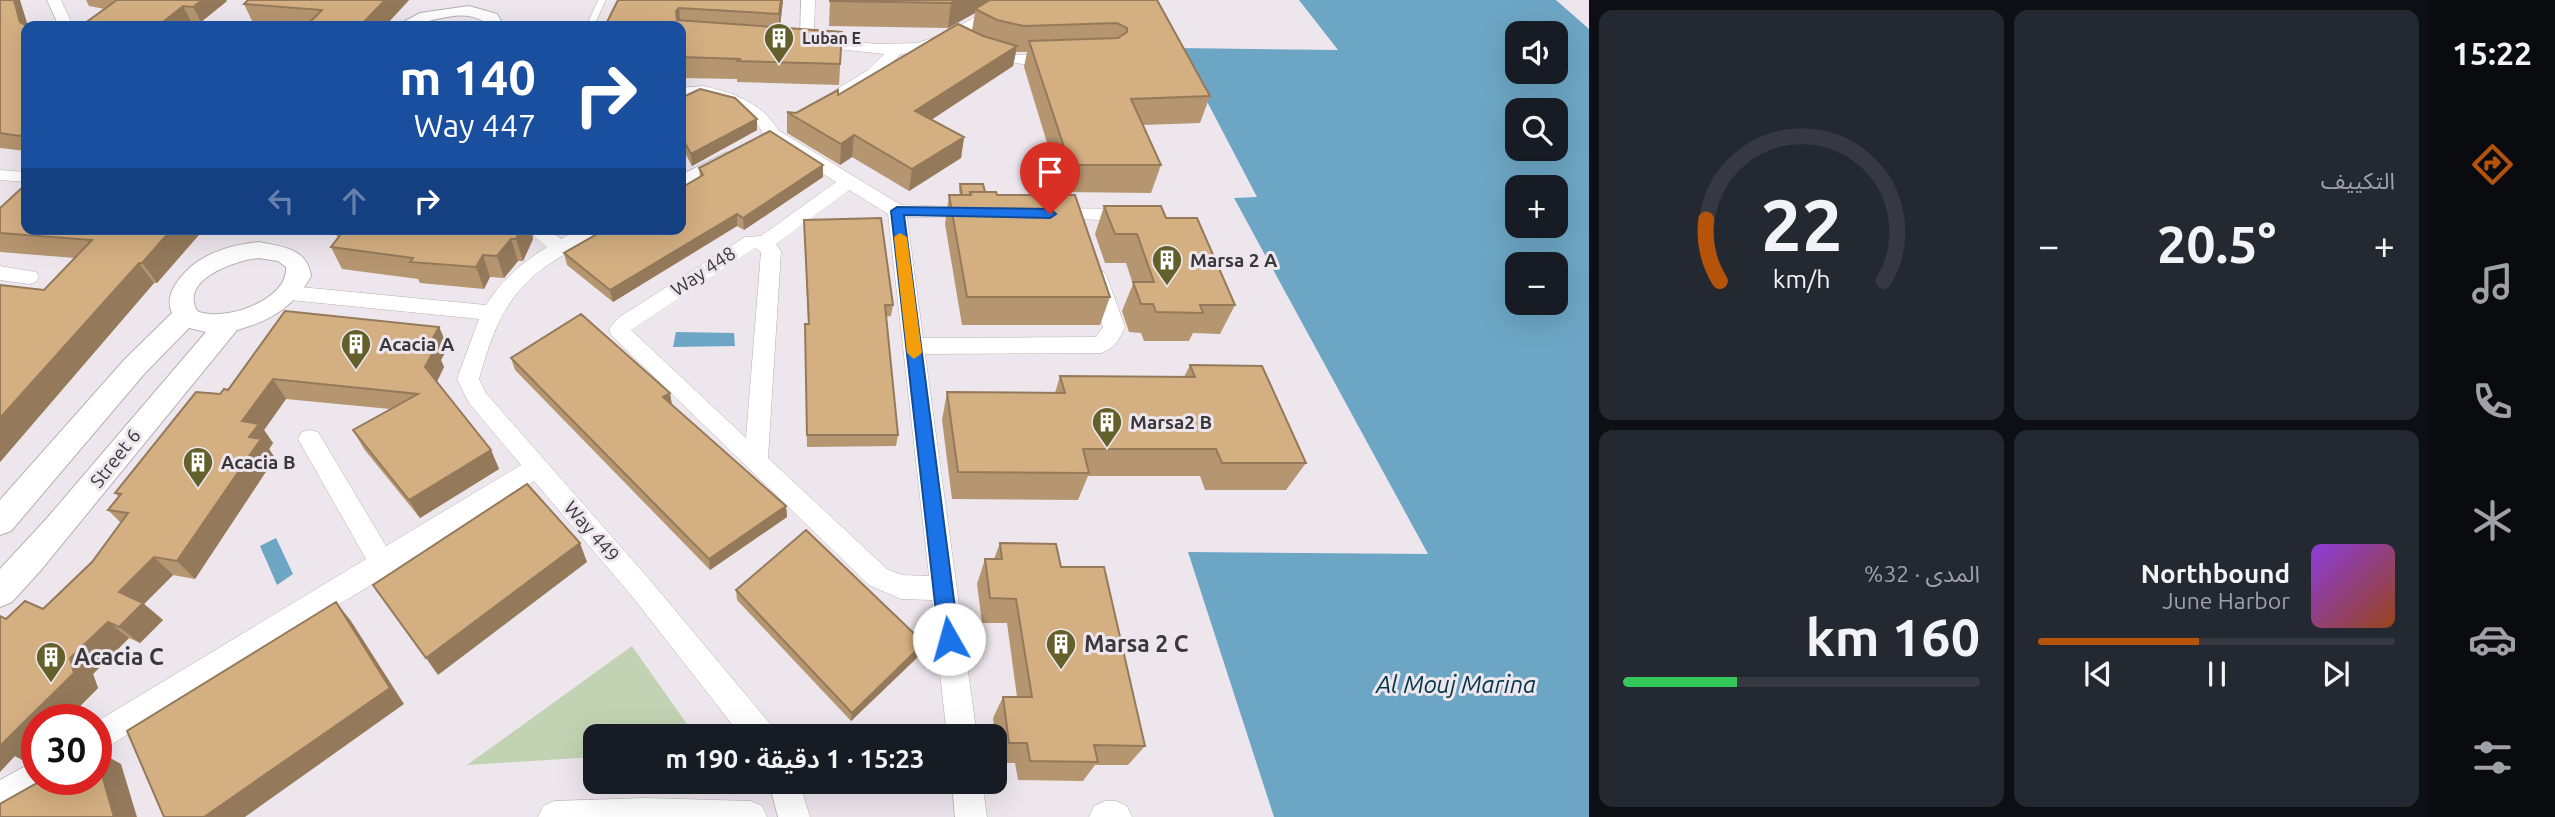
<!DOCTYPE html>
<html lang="ar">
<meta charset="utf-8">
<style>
:root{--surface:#171b24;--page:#242831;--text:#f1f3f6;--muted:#9ea1a6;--line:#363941;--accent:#b45309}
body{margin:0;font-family:Ubuntu,"Noto Sans Arabic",sans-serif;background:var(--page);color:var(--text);direction:rtl;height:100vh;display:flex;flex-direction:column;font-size:26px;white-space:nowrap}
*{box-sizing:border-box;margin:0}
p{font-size:23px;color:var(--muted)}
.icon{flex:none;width:38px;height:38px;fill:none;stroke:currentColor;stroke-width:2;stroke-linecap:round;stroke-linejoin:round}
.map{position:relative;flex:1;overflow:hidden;direction:ltr}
.side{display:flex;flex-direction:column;gap:10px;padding:10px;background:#0d0f14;width:840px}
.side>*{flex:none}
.top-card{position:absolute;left:21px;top:21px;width:665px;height:214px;border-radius:14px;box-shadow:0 7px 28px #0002;direction:rtl;background:#1a4fa0;color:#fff;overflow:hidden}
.buttons{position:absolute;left:1505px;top:21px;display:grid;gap:14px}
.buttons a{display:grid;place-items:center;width:63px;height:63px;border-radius:14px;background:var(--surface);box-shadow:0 7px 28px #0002;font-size:35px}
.speed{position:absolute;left:21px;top:704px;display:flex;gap:14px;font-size:35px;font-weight:700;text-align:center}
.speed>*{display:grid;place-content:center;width:91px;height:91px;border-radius:50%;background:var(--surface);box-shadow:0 7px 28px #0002;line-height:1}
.speed .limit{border:10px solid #d22;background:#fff;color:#111}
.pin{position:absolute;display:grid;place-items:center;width:60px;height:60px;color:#fff;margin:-72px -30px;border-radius:50% 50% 50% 0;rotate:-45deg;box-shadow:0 0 7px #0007}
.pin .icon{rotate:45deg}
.me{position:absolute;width:77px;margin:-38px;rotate:353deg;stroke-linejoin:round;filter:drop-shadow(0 0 5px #0008)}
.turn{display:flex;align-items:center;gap:24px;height:147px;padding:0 35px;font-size:32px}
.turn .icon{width:91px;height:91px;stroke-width:2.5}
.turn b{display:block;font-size:49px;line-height:60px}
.lanes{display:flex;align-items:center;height:66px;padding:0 35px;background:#0003;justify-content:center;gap:35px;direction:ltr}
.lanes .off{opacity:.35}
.big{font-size:52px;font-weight:600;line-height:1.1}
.side .widget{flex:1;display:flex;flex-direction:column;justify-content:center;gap:10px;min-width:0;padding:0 24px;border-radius:14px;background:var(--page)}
.side .dial{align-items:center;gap:0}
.dial svg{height:182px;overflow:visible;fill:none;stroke:var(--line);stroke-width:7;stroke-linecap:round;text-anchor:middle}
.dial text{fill:var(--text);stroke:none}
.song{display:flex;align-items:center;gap:21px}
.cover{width:84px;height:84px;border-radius:10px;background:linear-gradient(135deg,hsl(270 70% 55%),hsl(20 70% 35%))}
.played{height:7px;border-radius:4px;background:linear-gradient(90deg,var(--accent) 45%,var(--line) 45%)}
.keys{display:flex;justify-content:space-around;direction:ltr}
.heat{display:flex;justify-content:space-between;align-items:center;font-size:38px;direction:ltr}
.charge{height:10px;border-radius:5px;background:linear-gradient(90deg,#34c759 32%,var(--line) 0)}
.side .tiles{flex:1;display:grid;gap:10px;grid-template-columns:repeat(2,1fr)}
.trip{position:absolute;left:583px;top:724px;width:424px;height:70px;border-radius:14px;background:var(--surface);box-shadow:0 7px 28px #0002;font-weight:600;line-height:70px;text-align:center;direction:rtl}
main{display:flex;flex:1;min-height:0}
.dock{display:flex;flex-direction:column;width:126px;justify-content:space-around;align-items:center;background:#090b0e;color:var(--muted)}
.dock .icon{width:49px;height:49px}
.dock .current{color:var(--accent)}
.dock b{font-size:32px;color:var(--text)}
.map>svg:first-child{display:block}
</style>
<main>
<nav class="dock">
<b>15:22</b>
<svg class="icon current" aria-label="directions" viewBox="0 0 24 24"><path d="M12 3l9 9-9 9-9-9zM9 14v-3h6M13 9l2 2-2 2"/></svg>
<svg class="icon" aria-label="music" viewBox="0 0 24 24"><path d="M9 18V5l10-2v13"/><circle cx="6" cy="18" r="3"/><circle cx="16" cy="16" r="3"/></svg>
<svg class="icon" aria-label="phone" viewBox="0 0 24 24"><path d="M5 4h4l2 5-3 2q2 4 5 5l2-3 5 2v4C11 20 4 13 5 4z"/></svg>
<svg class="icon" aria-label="climate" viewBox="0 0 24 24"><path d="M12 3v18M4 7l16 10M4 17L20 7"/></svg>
<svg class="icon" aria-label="car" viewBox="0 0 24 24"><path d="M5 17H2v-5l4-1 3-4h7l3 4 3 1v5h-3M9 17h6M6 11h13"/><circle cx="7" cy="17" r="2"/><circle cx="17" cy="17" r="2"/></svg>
<svg class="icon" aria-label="filters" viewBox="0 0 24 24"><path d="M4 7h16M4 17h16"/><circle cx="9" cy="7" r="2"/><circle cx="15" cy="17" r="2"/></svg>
</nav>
<section class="side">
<div class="tiles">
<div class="widget"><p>التكييف</p>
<div class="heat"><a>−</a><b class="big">20.5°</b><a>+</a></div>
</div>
<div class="widget dial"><svg viewBox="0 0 100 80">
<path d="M14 69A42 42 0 1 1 86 69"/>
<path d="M14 69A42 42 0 0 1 8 42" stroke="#b45309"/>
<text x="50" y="56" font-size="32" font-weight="700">22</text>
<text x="50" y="72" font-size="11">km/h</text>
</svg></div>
<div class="widget">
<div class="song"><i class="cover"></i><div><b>Northbound</b><p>June Harbor</p></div></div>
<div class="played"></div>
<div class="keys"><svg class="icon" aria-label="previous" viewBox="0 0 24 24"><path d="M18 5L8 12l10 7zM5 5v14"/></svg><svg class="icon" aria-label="pause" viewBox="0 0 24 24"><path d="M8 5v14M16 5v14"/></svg><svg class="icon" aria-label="next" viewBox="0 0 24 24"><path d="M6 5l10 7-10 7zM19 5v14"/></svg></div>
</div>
<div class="widget"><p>المدى · 32%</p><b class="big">160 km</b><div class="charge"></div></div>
</div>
</section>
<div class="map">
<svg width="1589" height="817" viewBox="0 0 1589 817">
<rect width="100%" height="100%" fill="#ede6ed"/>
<!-- green -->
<path fill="#c2d3b3" d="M632,646L696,737H595V757L467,765Z"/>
<!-- water -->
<path fill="#6da6c4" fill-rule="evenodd" d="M1299,0H1556L1589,29V817H1274L1188,552L1428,554L1234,198L1257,197L1179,48L1338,50ZM1517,33H1556V72H1517ZM1517,110H1556V149H1517ZM1517,187H1556V226H1517ZM1517,264H1556V303H1517Z
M676,332L734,333L735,346L673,347Z
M276,538L293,574L277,585L260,546Z"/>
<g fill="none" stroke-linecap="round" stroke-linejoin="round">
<!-- service casing -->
<g stroke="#b7b0b7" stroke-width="8">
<path id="service" d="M590,26L602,0"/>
</g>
<!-- minor casing -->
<g stroke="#b7b0b7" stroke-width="1">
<path id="minor" d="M47,0H61L73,26H59Z
M801,0H815L814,38L877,44L918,43L949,32L1004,0H1021C998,24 934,53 901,54L878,76L840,99L832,94L834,91L868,70L884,54L802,45L800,42Z
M985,46L1017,55L1054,53L1062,58C1045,73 999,60 980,54L977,51L980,48Z
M703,86C733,92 762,103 778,130L901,205L984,208L986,212L977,218L907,217L923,338L1096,337L1103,327L1087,277L1090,272H1104L1107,277L1125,327C1119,340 1115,348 1101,353L925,354L977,737H947L932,600L901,599L869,585L611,335L609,329L618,318L745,237L761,236L836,182L765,137L755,120L719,99L703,96L681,98V88ZM849,190L888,214L929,576L902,575L887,569L768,458L781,251L776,244ZM755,248L761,252L746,438L631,330Z
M727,152L736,157L733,161L681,187V175Z
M0,170L26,172V182L0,180Z
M1053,208L1131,209L1140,215L1131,221L1046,218L1044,214Z
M526,229H548L561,239L578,229H602C593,242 570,250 557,259C508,289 494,326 479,379L485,392L649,579L772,726L776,737H742L631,595L534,481L392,572L96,754V722L366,559L298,439L302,432L310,430L318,432L386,546L521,465L469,403L457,379L479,319L290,300L283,298L280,293L283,288L290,286L486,305C501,280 523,262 547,247Z
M0,266L36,272L39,277L36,282L29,284L0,280Z
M37,760V779H51L48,786L0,814V780Z
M769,782H799L810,817H778Z
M952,782H982L987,817H955Z
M646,798L751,801L762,806L767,817H538L543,806L554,801Z
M1105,801H1116L1127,806L1132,817H1089L1094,806Z"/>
</g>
<!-- tertiary casing -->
<g stroke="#b7b0b7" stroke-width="2">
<path id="tertiary" d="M469,6L497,14L504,26H486L483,21C456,6 425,27 396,26L420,13Z
M259,242C283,247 307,248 311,276C294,307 270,321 237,330L41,570L12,602L0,607V569L48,517L206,332L189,328L145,373L11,531L0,535V500L125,359L172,313C168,304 169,296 174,287C192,256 225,246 259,242ZM259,258L278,261L286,267C289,300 223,323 197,311C179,279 237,260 259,258Z"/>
</g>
<!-- service -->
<use href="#service" stroke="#fff" stroke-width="7"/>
<!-- minor -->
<use href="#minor" fill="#fff" fill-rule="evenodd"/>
<!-- tertiary -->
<use href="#tertiary" fill="#fff" fill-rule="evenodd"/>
</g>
<!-- wall -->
<path fill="#b69670" d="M0,0L26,26V151L0,148Z
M86,0H226L227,1L201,22L191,21L185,26H81L105,9L89,6Z
M409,0L385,26H295L253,23L244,4Z
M618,0H783L780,28L842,32L839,85L737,82V79L681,78V26Z
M830,0H1157L1210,96L1200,123L1143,125L1161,165L1151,193L1062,192L1024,67L1027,52H1016L1013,66L932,119L964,137L961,158L909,191L852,157L840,165L787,133V112L796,113L838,95L972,30L975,13L948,28L829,26Z
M681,98L757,130L692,166L685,153L681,155Z
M823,165V177L744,230L737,226L613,302L567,265L564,253L700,177L699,168Z
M960,184L997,195L1110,297L1100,325H962L945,224L949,195H960L959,190Z
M1104,206L1166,218L1235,305L1220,334L1193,333L1189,341H1144L1141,333L1129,332L1122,311L1133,284L1126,263H1105L1095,234Z
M0,208L26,229H204L157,283H154L0,462V285L44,290L75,258L0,252Z
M804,220L893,305L891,316L886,317L898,435L896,446L807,447L805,336L808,324Z
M339,229H531L533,239L523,261H518L504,278L490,277L484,289L420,283L418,279L342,269L331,247L338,238L336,234Z
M439,327L448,347L441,360L444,367L437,382L491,450L499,469L420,518L364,449L353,430L390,409L286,399L264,430L273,443L269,449L275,458L195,579L173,575L144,604L163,620L140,643L129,638L93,674L98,688L26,762L15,756L6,619L43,609L92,562L121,523L108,510L119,497L115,493L220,394L228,390Z
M511,358L672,405L786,506L787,517L710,570L515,370Z
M1190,365L1306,463L1286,490H1205L1200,476H1088L1078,500L952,499L942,420L947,392L1055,393L1060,376L1184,377Z
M1000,543L1061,567L1145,746L1128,765H1095L1083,781L1018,780L1015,763H998L993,718L1003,697H1017L1007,623H982L977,584L985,559H994Z
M736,590L924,643L922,653L851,721L737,600Z"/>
<!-- shaded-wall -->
<path fill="#947a5b" d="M14,0H20L28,26L20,22Z
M202,0H226L227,1L201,22L193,7Z
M385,0H409L385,26H363L362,24Z
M781,0H783L779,34V14Z
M956,0H999L975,9V13L948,28L951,3Z
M183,6L191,21L185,26H158Z
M679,8L681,28L678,26L676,11Z
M1017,46L1013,66L913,132L915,111Z
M757,119V130L692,166L691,154Z
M26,131V144L20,136Z
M854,135L852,157L840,165L841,144Z
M964,137L961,158L909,191L912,169Z
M684,141L685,153L681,155V143Z
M823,165V177L744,230L743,218Z
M737,214V226L613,302L610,290Z
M172,229H204L157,283L142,263Z
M521,229H531L533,239L523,261L516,239Z
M511,239L518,261L504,278L497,256Z
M483,255L490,277L484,289L476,267Z
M139,263L154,283L0,462V418Z
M439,327L448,347L441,360L444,367L434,387L425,367L428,347Z
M273,379L286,399L264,430L273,443L269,449L275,458L195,579L177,561L249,437L242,421Z
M670,393L672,405L663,397Z
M491,450L499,469L420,518L409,500Z
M786,506L787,517L710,570L709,559Z
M580,543L587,562L438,675L426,658Z
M154,557L173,575L144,604L163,620L140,643L119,627V592Z
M336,602L351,621L404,704L245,817H204Z
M108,622L129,638L93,674L98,688L67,719H37V750L26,762L15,756L0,772V746L70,658Z
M924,643L922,653L851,721L852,713Z
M96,750L121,764L137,817H114L96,754Z"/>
<!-- building -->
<path fill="#d4af82" stroke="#947a5b" stroke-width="2" d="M0,0H14L20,22L27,26L26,131L20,136L0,133Z
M117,0H202L193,7L183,6L158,26H81Z
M248,0H385L362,24H359L357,26H306L322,10L244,4Z
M618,0H781L779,14L679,8L676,11L677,20L842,32L840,64L736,61L741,59L681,57V26H605Z
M830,0H956L951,3L830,1Z
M990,0H1157L1210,96L1131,99L1161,165H1070L1029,41L1118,38L1127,32V28L1117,23L1024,26L997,20L975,9Z
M958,24L983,36L1017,46L915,111L964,137L912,169L854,135L841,144L787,112L796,113L838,90V95Z
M700,89L735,98L757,119L691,154L684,141L681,143V98Z
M770,131L823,165L743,218L737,214L610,290L564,253L606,229H681V188L703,175L699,168Z
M26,184V229H172L142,263H139L0,418V285L44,290L92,240L0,233V208Z
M960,184H983L985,192H970V195H962Z
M970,192H996L997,195H1075L1110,297H967L949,195H971Z
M1104,206H1161L1166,218H1197L1235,305H1200L1203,313L1156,312L1153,304H1141L1133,282H1154L1137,234H1115Z
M881,218L893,305H885L898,435H807L805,324H809L804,220Z
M339,229H521L516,239H511L497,256L483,255L476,267L410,262L413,258L331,247L341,234H336Z
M285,311L439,327L428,347L435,348L425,367L491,450L409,500L353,430L418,394L273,379L242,421L259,424L249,437L261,439L177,561L154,557L119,592L143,603L119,627L108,622L70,658L74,673L0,746V616L6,619L25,601L43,609L92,562L128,513L108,510L121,494L115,493L196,392L220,394L224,389L228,390Z
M581,314L670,393L663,397L786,506L709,559L511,358Z
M1190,365L1262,366L1306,463H1222L1216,449H1083L1089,473L958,472L947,392L1065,393L1060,376L1195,377Z
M527,484L580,543L426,658L373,585Z
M806,530L924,643L852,713L736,590Z
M1000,543L1056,544L1061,567H1104L1145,746L1094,745L1098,762L1030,761L1027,743H1009L1003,697H1032L1016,599L990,598L985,559H1002Z
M336,602L390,688L204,817H164L127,731Z
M96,754L114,817H0V804L44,779H96Z"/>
<!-- route -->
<path fill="#1a73e8" stroke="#114b97" stroke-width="2" d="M897,207L1050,209L1056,214L1050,218L904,215L959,639L956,645L949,648L942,645L939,639L891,211Z"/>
<!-- slow -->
<path fill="#f59e0b" d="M900,233L907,237L922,353L914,359L907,353L894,237Z"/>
<!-- icons -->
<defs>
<g id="building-pin" transform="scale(1.575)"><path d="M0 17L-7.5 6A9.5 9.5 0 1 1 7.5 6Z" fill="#63602c" stroke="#ede6ed"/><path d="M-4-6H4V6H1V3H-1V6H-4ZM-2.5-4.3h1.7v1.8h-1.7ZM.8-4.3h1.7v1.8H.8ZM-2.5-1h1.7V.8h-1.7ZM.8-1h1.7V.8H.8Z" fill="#fff"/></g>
</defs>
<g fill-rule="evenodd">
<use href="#building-pin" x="779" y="38"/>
<use href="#building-pin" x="1167" y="260"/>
<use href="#building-pin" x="356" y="344"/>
<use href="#building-pin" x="1107" y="422"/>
<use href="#building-pin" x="198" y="462"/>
<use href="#building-pin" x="1061" y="644"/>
<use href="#building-pin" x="51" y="657"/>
</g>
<g text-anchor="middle" stroke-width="6" stroke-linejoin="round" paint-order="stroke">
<!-- far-poi labels -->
<g font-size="16" font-weight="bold" fill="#3b383b" stroke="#ede6ed" text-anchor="start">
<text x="802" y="44">Luban E</text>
</g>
<!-- poi labels -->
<g font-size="19" font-weight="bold" fill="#3b383b" stroke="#ede6ed" text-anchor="start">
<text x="1190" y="267">Marsa 2 A</text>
<text x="379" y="351">Acacia A</text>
<text x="1130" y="429">Marsa2 B</text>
<text x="221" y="469">Acacia B</text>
</g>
<!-- street labels -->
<g font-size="19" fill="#3b383b" stroke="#ede6ed">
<text transform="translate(703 271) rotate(-34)" y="7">Way 448</text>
<text transform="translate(115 458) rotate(-52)" y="7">Street 6</text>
<text transform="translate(592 531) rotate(49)" y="7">Way 449</text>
</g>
<!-- near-poi labels -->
<g font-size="23" font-weight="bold" fill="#3b383b" stroke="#ede6ed" text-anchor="start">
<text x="1084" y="652">Marsa 2 C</text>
<text x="74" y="665">Acacia C</text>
</g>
<!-- near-water labels -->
<g font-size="24" font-style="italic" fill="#01354a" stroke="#ede6ed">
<text x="1456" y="693">Al Mouj Marina</text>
</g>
</g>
</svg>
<div class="buttons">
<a><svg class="icon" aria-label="sound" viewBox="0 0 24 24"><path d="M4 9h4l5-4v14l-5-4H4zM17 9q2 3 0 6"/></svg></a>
<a><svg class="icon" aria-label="search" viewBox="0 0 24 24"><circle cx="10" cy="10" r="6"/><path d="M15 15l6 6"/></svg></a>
<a>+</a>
<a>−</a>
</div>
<div class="speed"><div class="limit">30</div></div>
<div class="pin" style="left:1050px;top:214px;background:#d93025"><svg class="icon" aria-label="arrive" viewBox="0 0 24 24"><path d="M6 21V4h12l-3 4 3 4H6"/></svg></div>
<svg class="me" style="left:949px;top:639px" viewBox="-20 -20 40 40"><circle r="19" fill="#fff"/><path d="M0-13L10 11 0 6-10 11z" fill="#1a73e8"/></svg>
<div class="trip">15:23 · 1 دقيقة · 190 m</div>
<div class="top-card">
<div class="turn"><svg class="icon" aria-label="right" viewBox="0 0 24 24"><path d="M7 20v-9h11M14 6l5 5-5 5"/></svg><div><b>140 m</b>Way 447</div></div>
<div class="lanes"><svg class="icon off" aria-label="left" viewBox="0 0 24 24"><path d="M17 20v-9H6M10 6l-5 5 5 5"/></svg><svg class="icon off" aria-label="ahead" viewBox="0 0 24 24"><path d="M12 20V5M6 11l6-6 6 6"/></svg><svg class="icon" aria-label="right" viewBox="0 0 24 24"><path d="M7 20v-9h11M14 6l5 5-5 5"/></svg></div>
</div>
</div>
</main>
